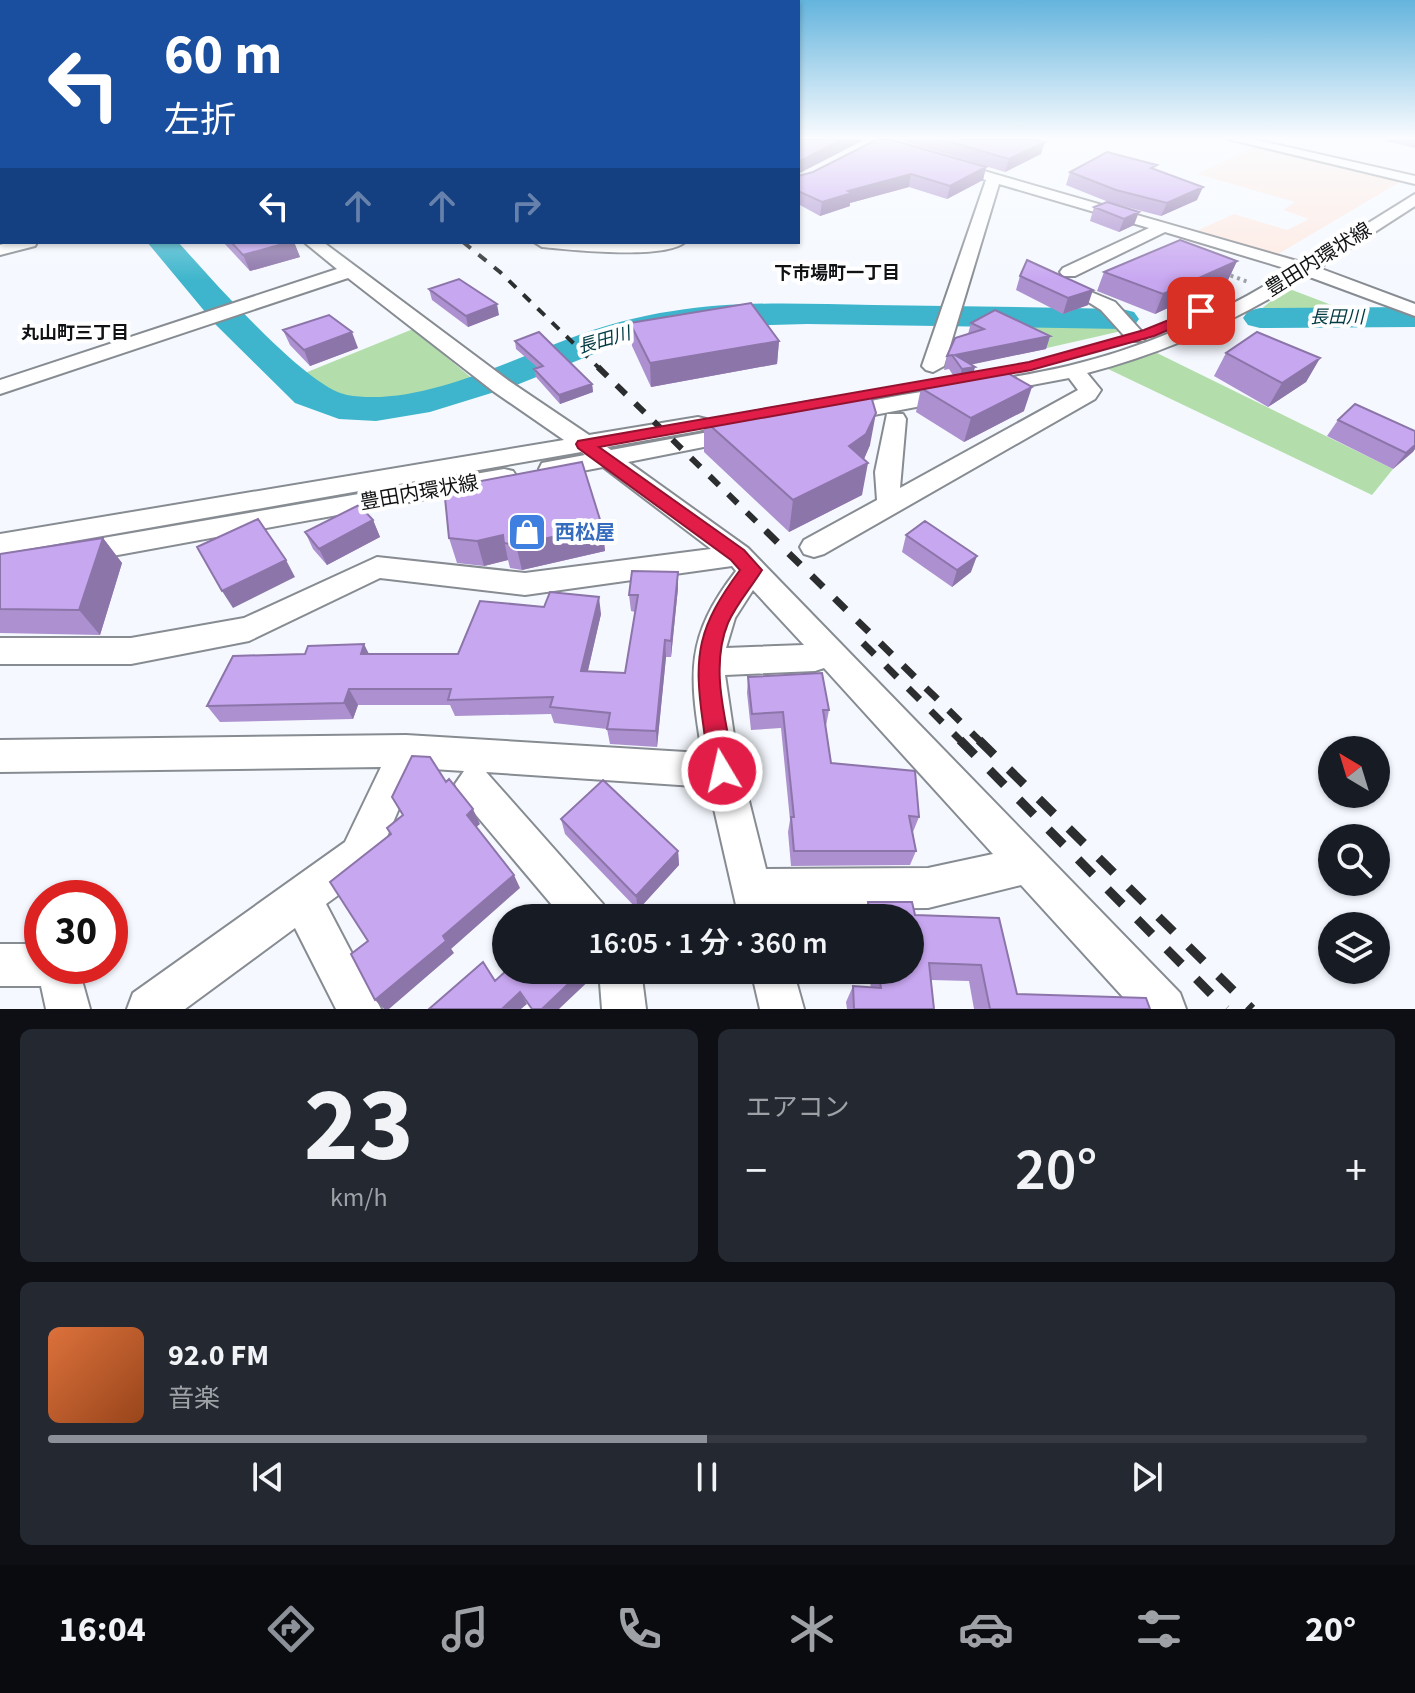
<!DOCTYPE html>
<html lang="ja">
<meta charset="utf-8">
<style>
:root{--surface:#171b24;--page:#242831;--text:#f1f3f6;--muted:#9ea1a6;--line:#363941;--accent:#8c9099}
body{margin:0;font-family:"Source Sans 3","Noto Sans JP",sans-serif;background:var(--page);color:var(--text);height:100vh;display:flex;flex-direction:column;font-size:30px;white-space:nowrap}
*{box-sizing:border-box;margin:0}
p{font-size:26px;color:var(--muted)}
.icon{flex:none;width:44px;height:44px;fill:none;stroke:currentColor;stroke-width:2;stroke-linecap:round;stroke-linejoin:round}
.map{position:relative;height:1009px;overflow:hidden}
.drawer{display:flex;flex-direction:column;gap:20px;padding:20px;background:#0d0f14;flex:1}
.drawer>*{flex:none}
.hud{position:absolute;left:0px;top:0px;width:800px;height:244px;box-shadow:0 2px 6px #0004;background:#1a4fa0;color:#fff;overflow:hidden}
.needle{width:52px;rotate:322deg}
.controls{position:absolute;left:1318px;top:736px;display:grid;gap:16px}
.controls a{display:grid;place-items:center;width:72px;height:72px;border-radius:50%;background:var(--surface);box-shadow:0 2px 6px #0004;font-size:40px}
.speed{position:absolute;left:24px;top:880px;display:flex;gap:16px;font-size:40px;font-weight:700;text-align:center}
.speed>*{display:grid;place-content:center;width:104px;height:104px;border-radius:50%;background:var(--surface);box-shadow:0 2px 6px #0004;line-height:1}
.speed .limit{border:12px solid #d22;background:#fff;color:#111}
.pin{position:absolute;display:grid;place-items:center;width:68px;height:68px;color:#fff;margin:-34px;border-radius:16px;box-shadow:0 4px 12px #0006}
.me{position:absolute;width:88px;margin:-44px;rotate:351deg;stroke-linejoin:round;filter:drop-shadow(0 0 6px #0008)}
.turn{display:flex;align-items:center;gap:28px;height:168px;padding:0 32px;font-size:36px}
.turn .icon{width:104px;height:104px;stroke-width:2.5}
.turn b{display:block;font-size:56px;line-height:68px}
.lanes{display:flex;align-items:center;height:76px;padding:0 32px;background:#0003;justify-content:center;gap:40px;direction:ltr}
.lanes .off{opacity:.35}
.big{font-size:60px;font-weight:600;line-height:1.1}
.drawer .widget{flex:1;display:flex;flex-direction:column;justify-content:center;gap:12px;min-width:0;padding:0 28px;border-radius:12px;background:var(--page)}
.drawer .dial{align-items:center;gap:0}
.dial b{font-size:104px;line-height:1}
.song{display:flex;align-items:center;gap:24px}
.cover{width:96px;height:96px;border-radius:12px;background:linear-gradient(135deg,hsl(20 70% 55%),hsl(20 70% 35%))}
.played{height:8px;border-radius:4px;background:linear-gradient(90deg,var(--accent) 50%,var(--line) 50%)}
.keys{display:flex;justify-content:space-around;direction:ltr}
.heat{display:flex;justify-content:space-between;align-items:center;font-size:44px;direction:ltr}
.drawer .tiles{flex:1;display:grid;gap:20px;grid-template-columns:1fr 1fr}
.widget:last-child{grid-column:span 2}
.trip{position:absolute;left:492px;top:904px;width:432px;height:80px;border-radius:40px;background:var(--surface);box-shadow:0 2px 6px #0004;font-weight:600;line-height:80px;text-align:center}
.menu{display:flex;height:128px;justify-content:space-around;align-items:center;background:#090b0e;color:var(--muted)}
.menu .icon{width:56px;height:56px}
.menu .current{color:var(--accent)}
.menu b{font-size:36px;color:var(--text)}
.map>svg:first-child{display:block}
</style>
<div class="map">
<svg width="1415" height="1009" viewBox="0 0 1415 1009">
<rect width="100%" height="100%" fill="#f5f9ff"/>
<!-- industrial -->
<path fill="#feeae2" d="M1256,146L1405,179L1273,257L1194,232L1234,214L1287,230L1309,219L1283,210L1295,202L1197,174Z"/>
<!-- green -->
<path fill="#b3deab" d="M1287,288L1342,309L1412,310L1415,312V320L1245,322Z
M1063,320L1117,322L1126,330L1047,348L990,321Z
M413,329L474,380L420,397L363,401L326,398L300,375Z
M1157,353L1393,469L1372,495L1108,369Z"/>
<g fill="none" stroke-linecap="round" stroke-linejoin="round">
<!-- river -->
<path fill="#3eb5cc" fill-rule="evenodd" d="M147,242H178C209,276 306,388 347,395C417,407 503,363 568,339C602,326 637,316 673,311C739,300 807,304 873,305C956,306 1039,307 1122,309L1134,312L1139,319L1134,326L1122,329L807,324L707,327L621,343L514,386L430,412L376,421L339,419L295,403L216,325Z
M1415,307V327L1260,328L1248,325L1243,318L1248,311L1260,308Z"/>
<!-- minor casing -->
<g stroke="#878c92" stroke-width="4">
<path id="minor" d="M1228,139H1252L1415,176V184Z
M949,161L1304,263L1415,194V206L1319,268L1415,304V316L1307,276C1238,320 1167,352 1087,373L1101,390L1095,399L824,554L814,557L804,554L800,547L804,540L877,500L875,472L887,414H903L906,419L900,488L1078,390L1069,378L842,421L834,419L831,414L834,409C911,390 991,384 1068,366C1148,347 1221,314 1291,270L1165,232L1075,276H1063L1060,272L1063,268L1149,228L999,184L944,366L933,372L926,370L922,366L986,180L944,168V162Z
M10,242H37L35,246L0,255V245Z
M304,242H323L509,381L589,435L698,417L706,419L710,424L706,429L698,431L607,447L611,450L736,427L744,429L748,434L744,439L628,462L748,548L1180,993L1186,1009H1134L1021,885L928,908L777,909L779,918H739L709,787L486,772L603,904L609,918H563L460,796L455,784L464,771L416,768L373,870L326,904L381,1009H336L295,928L185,1009H127L133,993L345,842L381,767L0,772V740L406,735L702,753C689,674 685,637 736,571L732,566L525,595L380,578L249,641L131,664H0V638H131L244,618L377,557L525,573L711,549L603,467L551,477L542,475L539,469L542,463L585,455L581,452L0,554V534L564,440L493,391L348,278L0,394V380L337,269ZM753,590L804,645L726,648L735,618ZM824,668L993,854L928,868L766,869L736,749L725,675L815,671Z
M534,242H685C665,260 571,250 542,247Z
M1091,292L1115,302L1143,333L1146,337L1143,341H1129L1101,310L1082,298L1084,294Z
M504,469L513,471L517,477L513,483L74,563L64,560L60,553L64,546L74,543Z
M0,944H42V966H78L90,1009H46L41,986H0Z
M599,970H641L646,1009H602Z
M751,970H793L804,1009H760Z"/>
</g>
<!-- path -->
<path stroke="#9ea1a5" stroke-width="4" stroke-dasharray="3 4" stroke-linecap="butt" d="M1224,273L1248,282"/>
<!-- minor -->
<use href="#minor" fill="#fff" fill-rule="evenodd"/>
<!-- rail-far3 -->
<path stroke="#2b2d2f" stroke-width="4" stroke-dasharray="10 10" stroke-linecap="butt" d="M463,242L500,272L600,369"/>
<!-- rail-far2 -->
<path stroke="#2b2d2f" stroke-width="6" stroke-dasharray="13 13" stroke-linecap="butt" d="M598,367L768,533"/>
<!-- rail-far1 -->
<path stroke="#2b2d2f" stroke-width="7" stroke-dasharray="16 16" stroke-linecap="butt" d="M766,531L981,742
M863,643L962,742"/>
<!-- rail -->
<path stroke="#2b2d2f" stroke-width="9" stroke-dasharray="21 21" stroke-linecap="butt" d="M960,740L1226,1009
M979,740L1252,1009"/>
</g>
<!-- wall -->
<path fill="#ac90cf" d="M896,139H1033L1041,154L1005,172Z
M1386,139H1415V148L1385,141Z
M986,167L983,180L947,199L909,187L850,203V206L820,216L798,204V176Z
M1156,169L1197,200L1161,216L1111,203L1066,185L1070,172Z
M1107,202L1134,225L1119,232L1090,221L1094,207Z
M223,242H294L300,257L250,271Z
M1237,261L1228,280L1155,314L1097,291L1104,272Z
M1020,276L1088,305L1063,314L1016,290Z
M429,289L499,315L468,327L432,300Z
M630,323L779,341L777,364L651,387L632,346Z
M971,323L1050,336L1046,349L971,364L975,367L972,378L1024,411L964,442L916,412L921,388L957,381L949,369L944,370L947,356L968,334Z
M283,330L358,348L310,366L290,345Z
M515,341L592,384L593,392L560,404L536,377L534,369L538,368L516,349Z
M1226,353L1320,358L1306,382L1268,407L1214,376Z
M704,420L870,445L864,459L862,495L789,532L704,452Z
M1338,420L1415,431V449L1393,469L1327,436Z
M373,520L380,537L327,565L313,549L305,532Z
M602,526L605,551L522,570L510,568L508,560L484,566L457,563L449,538Z
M906,535L971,572L952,587L902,552Z
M103,538L122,563L100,635L0,633V554Z
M678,572V588L671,657H666L657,747L610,744L607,729L554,723L551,714L455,716L450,705H358L353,719L220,722L207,706L305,654H458L601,614L588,671L625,673L635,612L631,611L629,595Z
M748,677L829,710L826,726L831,763L919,817L913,832L916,851L910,865L791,866L788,832L790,820L781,728L751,730L747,693Z
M561,819L678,851L679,865L638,910L565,834Z
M868,902L915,915L1017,994L1150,1009H974L969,981L931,980L934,1009H847L846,1002L853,986L871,988L868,970H910V918H862Z"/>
<!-- shaded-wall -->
<path fill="#8c75a9" d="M843,139H863L862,141L798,174V162Z
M1045,142L1041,154L1005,172L1009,159Z
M986,167L983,180L947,199L950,186Z
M911,174L909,187L850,203V206L820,216L822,202L848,191Z
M1203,187L1197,200L1161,216L1167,203Z
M1139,212L1134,225L1119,232L1124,219Z
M290,242H294L300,257L250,271L243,255Z
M1237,261L1228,280L1155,314L1163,294Z
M1093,290L1088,305L1063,314L1068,298Z
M497,304L499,315L468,327L466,316Z
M352,332L358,348L310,366L304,350Z
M1050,336L1046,349L960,367L955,355Z
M779,341L777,364L651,387L650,363Z
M1320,358L1306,382L1268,407L1282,383Z
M975,367L971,380L958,383L962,369Z
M592,384L593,392L560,404L559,395Z
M1032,387L1024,411L964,442L971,418Z
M876,413L870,445L861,466L868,463L862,495L789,532L793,500L849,446Z
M1415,445V449L1413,452L1393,469L1406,453Z
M373,520L380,537L327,565L319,549Z
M602,526L605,551L522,570L516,545Z
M503,535L508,560L484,566L477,541Z
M103,538L122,563L100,635L79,610Z
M977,556L971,572L952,587L957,570Z
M286,560L295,577L233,608L222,591Z
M678,572V588L671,657V641Z
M599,597L601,614L584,687L581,671Z
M665,640L666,657L657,747L656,731Z
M364,644L372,660L361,654Z
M349,689L358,705L353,719L344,703Z
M473,809L480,824L473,830L467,815Z
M678,851L679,865L638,910L636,896Z
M514,875L520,888L451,949L443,936Z
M446,941L454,953L389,1009H384L375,1000Z
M583,970H594L596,974L559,1009H542Z
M520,992L527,1004L521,1009H502Z"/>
<!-- building -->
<path fill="#c8a7f1" stroke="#8c75a9" stroke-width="2" d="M798,139H843L798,162Z
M878,139H889L986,167L950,186L911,174L848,191L852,193L822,202L798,191V176L813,172Z
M940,139H1033L1045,142L1009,159Z
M1107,152L1157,165L1151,168L1203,187L1167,203L1116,190L1070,172Z
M1107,202L1139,212L1124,219L1094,207Z
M1180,240L1237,261L1163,294L1104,272Z
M231,242H290L243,255Z
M1027,260L1093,290L1068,298L1020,276Z
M459,279L497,304L466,316L429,289Z
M751,303L779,341L650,363L630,323Z
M995,310L1050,336L955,355L975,367L962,369L952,355L947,356L955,338L984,329L971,323Z
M329,315L352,332L304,350L283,330Z
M539,332L592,384L559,395L534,369L543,366L515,341Z
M1257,332L1320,358L1282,383L1226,353Z
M1004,371L1032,387L971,418L921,388Z
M871,396L876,413L866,434L849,446L868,463L793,500L704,420L814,400Z
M1355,404L1415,431V445L1406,453L1338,420Z
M582,462L602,526L516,545L504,543L503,535L477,541L449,538L444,488Z
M359,505L373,520L319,549L305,532Z
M258,519L286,560L222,591L197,547Z
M925,521L977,556L957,570L906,535Z
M103,538L79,610L0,609V554Z
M632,571L678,572L671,641L665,640L656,731L607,729L610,713L550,707L553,697L448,700L451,689H349L344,703L207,706L233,656L305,654L308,646L364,644L361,654H458L480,601L544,607L550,592L599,597L581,671L625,673L638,595H629Z
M822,673L829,710H823L831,763L915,771L919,817L909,816L916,851H794L791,817H794L783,712L752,714L748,677Z
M412,756L430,757L446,782L449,779L473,809L467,815L514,875L443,936L446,941L375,1000L351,954L368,941L330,882L391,834L387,828L403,815L392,797Z
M603,780L678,851L636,896L561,819Z
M868,902H912L915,915L999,918L1017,994L1146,998L1150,1009H990L981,965L929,963L934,1009H854L853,986L881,988L878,970H910V918H870Z
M483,962L495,981L507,970H583L542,1009H532L520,992L502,1009H429Z"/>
<!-- sky -->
<linearGradient id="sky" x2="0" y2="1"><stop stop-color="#64b4dd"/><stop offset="0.49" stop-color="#fafcff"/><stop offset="1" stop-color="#fafcff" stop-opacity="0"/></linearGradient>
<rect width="1415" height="281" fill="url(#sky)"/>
<!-- route -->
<path fill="#e11d48" stroke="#92132f" stroke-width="2" d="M1201,307L1206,308V314L1154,336L1031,370L599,447L744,550L762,570C751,588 737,603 728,623C709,669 727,723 735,771L731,779L722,783L713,779C706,762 706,742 703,723C693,654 698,627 740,570L731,560L578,448L576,444L578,441L1029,362L1144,330Z"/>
<!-- icons -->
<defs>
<g id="shop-square" transform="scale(2)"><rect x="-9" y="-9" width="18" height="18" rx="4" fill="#3f7fe0" stroke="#fff"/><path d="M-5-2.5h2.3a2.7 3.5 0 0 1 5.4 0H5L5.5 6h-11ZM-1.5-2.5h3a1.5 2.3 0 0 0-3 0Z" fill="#fff"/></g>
</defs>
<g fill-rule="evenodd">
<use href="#shop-square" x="527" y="532"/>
</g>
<g text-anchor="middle" stroke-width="8" stroke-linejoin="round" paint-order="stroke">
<!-- far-neighbourhood labels -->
<g font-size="18" font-weight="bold" fill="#101214" stroke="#fff">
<text x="837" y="279">下市場町一丁目</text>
<text x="75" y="339">丸山町三丁目</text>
</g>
<!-- far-water labels -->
<g font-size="18" font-style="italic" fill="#003942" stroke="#fff">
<text x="1337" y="323">長田川</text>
<text transform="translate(604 340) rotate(-16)" y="6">長田川</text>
</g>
<!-- street labels -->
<g font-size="20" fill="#101214" stroke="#fff">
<text transform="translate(1318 259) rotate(-32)" y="7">豊田内環状線</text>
<text transform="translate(419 492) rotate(-10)" y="7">豊田内環状線</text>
</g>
<!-- shop labels -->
<g font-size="20" font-weight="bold" fill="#366cbe" stroke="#fff" text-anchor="start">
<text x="555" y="539">西松屋</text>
</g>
</g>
</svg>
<div class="controls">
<a><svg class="needle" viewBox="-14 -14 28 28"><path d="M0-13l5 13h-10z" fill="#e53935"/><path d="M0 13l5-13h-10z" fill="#9ea1a6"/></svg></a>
<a><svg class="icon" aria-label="search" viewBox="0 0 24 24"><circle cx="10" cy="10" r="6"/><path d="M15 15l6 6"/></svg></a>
<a><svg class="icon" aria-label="layers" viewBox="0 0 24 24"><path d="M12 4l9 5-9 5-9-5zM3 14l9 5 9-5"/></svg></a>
</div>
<div class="speed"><div class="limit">30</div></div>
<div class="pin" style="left:1201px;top:311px;background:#d93025"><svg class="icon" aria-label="arrive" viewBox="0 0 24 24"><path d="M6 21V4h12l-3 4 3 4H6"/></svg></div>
<svg class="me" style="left:722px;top:771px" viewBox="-20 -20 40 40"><circle r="17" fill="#e11d48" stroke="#fff" stroke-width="3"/><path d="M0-11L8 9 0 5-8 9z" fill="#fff"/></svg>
<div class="trip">16:05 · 1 分 · 360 m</div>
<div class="hud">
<div class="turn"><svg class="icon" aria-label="left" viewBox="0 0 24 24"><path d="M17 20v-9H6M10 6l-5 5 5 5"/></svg><div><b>60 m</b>左折</div></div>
<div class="lanes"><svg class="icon" aria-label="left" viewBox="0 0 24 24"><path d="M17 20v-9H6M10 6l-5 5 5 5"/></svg><svg class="icon off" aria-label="ahead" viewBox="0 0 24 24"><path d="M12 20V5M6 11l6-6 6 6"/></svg><svg class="icon off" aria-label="ahead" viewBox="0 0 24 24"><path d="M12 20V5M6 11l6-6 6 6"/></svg><svg class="icon off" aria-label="right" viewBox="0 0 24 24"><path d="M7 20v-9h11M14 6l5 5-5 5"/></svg></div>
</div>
</div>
<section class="drawer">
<div class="tiles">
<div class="widget dial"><b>23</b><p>km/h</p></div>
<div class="widget"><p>エアコン</p>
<div class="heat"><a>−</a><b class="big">20°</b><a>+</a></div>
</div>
<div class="widget">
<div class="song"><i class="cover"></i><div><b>92.0 FM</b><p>音楽</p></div></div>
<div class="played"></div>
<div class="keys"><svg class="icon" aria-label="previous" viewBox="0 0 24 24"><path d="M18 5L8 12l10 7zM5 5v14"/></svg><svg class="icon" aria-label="pause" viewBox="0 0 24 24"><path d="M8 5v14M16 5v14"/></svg><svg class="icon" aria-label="next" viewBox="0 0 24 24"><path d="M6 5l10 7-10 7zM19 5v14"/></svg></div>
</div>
</div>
</section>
<nav class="menu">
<b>16:04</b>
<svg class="icon current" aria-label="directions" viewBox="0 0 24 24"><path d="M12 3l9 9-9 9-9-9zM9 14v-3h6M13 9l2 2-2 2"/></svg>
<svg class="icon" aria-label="music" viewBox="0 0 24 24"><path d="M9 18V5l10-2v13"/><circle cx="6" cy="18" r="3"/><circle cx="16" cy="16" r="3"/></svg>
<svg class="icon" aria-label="phone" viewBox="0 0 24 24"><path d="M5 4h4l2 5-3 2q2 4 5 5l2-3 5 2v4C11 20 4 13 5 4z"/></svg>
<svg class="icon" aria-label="climate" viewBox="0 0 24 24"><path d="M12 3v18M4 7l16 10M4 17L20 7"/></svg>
<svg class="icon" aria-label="car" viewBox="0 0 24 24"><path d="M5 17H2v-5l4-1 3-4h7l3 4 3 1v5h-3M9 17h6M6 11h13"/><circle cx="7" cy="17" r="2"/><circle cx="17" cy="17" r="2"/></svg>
<svg class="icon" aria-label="filters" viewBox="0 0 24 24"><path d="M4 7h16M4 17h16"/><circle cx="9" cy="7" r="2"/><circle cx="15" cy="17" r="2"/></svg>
<b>20°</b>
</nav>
